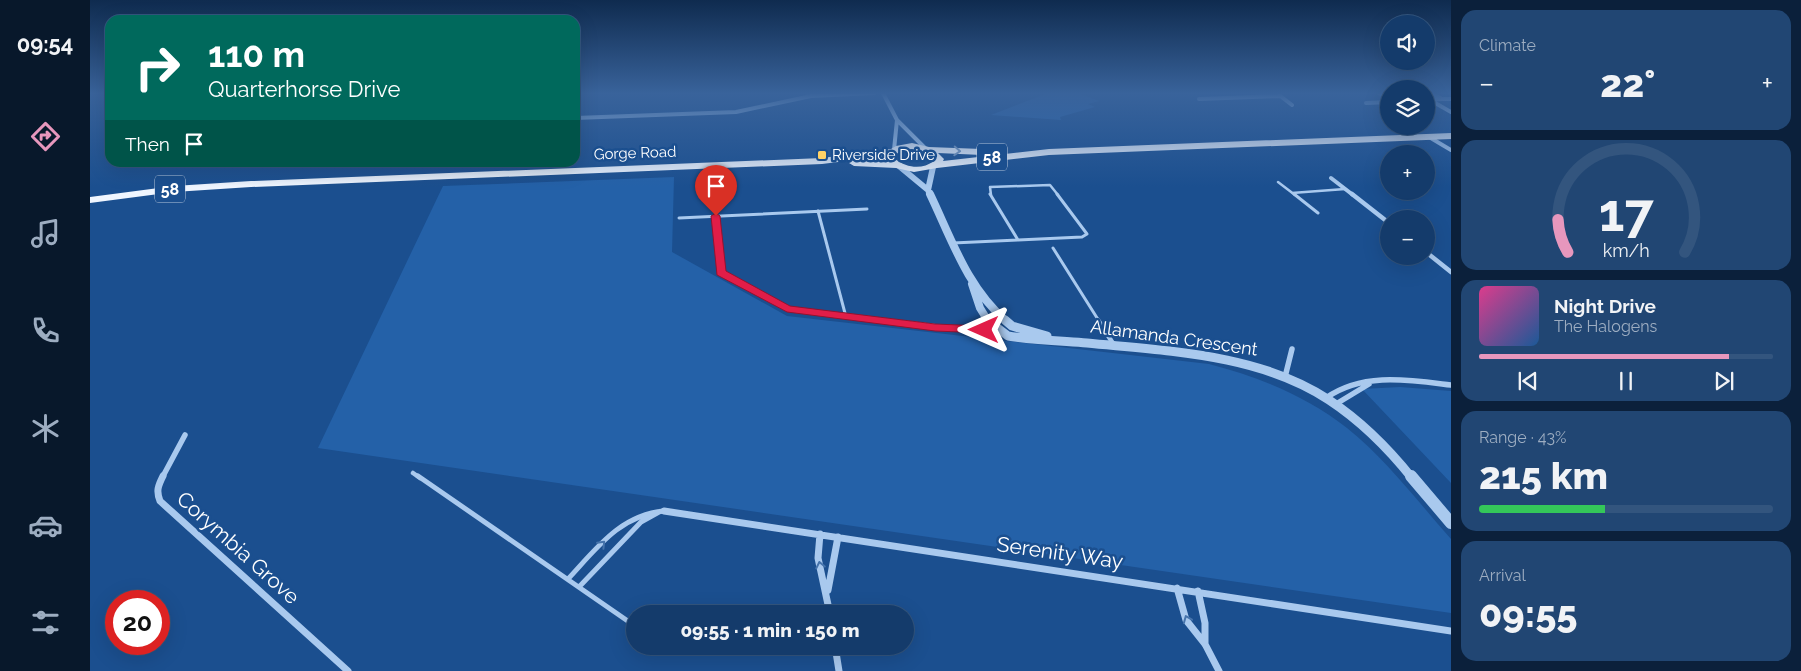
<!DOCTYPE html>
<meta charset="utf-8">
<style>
:root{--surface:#143b6b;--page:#214673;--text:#f1f3f6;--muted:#9dadc1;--line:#33557e;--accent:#e797bd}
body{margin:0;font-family:Raleway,sans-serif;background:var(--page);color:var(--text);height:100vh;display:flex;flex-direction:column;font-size:19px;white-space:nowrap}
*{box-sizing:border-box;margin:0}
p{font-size:16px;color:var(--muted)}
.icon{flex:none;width:28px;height:28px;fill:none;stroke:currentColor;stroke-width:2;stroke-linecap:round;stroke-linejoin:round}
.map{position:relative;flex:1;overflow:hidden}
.panel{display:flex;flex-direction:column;gap:10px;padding:10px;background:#0b203b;width:350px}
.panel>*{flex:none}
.guide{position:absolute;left:15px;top:15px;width:475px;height:152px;border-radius:15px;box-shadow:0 5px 20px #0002,0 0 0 1px var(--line);background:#00695c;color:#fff;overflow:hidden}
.tools{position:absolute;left:1290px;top:15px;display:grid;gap:10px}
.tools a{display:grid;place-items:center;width:55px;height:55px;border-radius:50%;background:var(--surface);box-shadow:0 5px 20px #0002,0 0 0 1px var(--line);font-size:25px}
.speed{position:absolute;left:15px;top:590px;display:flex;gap:10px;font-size:25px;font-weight:700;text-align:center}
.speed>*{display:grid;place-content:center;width:65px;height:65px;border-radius:50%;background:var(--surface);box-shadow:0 5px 20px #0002,0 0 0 1px var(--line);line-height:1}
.speed .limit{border:8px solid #d22;background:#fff;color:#111}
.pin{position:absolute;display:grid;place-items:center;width:42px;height:42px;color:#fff;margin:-51px -21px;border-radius:50% 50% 50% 0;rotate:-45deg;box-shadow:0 0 5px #0007}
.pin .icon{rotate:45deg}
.me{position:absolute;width:55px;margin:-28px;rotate:270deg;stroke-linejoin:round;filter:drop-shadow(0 0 4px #0008)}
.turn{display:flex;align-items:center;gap:18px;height:105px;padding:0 20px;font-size:22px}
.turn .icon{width:65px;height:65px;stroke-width:2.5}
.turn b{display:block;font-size:35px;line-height:42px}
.then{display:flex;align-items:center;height:48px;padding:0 20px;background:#0003;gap:10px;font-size:19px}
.big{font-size:38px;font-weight:800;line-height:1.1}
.panel .widget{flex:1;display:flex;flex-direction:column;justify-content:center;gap:8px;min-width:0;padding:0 18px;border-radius:15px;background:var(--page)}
.panel .dial{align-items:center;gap:0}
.dial svg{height:130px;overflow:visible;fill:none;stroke:var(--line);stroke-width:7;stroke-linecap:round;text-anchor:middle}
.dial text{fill:var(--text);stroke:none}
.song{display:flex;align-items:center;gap:15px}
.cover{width:60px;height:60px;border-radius:8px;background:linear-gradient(135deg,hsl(330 70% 55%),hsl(210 70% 35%))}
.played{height:5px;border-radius:2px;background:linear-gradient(90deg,var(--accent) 85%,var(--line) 85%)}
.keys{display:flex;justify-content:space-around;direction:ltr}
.heat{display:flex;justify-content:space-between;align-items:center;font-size:28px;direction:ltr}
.charge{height:8px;border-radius:4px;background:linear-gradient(90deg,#34c759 43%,var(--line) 0)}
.trip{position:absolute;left:536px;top:605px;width:288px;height:50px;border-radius:25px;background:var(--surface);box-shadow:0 5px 20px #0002,0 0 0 1px var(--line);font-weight:800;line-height:50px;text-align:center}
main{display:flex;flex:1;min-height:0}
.menu{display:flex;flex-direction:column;width:90px;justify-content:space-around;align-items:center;background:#08182b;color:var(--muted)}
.menu .icon{width:35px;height:35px}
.menu .selected{color:var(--accent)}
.menu b{font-size:22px;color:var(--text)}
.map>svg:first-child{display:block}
</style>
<main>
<nav class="menu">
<b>09:54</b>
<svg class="icon selected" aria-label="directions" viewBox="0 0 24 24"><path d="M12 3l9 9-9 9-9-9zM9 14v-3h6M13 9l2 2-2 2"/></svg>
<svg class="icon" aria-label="music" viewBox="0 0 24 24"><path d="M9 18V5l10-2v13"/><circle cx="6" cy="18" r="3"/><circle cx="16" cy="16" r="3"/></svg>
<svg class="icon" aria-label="phone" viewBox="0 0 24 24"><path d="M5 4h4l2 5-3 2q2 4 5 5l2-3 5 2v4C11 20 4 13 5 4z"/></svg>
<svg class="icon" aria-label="climate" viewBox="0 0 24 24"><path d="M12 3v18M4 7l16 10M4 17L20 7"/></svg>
<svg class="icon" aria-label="car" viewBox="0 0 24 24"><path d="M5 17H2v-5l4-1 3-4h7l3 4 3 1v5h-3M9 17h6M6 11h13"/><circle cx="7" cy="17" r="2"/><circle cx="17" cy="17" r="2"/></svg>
<svg class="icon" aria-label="filters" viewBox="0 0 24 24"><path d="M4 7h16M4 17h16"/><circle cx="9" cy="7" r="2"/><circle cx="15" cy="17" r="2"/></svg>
</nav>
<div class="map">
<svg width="1361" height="671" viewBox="0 0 1361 671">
<rect width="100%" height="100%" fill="#1b4f8f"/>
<!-- green -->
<path fill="#2461a8" d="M584,177L582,252L697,316L1119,364C1169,377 1216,396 1257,428C1296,459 1328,502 1361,539V613L228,448L353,186Z
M1310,387L1361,391V483L1272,389Z"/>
<!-- building -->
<path fill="#2a66ad" d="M958,93H988L1009,101L998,104L1005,107L970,117L971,120L901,115Z"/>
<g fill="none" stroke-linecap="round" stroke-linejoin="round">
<!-- service-far3 -->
<path stroke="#a9c9ee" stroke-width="2.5" d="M1188,182L1205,195
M1202,193L1255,189
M901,195L900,187L960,185L968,195"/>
<!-- service-far2 -->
<path stroke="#a9c9ee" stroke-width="3" d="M900,194L928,240
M1204,194L1228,213
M728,211L756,317
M625,216L630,273L703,310L801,321
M589,218L777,209
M928,240L992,237L997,234L967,194
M863,243L928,240
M963,248L1009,321"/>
<!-- service-far1 -->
<path stroke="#a9c9ee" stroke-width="4.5" d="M790,320L879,330H891L901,326
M1008,320L1024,345
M323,473L330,478"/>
<!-- service -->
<path stroke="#a9c9ee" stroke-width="5" d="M328,476L545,626
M478,579C506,549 530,515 574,511
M489,587L551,522L569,512"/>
<!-- minor-far3 -->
<path stroke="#a9c9ee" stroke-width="4" d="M793,93L807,120L835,148
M1289,93L1299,99
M1189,95L1202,105
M1109,99L1190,96
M1352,99H1361
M1336,100L1352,99L1341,93
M1340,100L1361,112
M1276,103L1299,102
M485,118L646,112L721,96L784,93
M1339,137L1361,150
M804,150L807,120
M1241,178L1263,195"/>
<!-- minor-far2 -->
<path stroke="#a9c9ee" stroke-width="4.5" d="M1262,194L1299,223
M1336,252L1361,272"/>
<!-- minor-far1 -->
<path stroke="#a9c9ee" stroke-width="5.5" d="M1195,377L1202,349
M1236,398C1273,372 1319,380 1361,385
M1246,404L1279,384
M72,478L95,435"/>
<!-- minor -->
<path stroke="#a9c9ee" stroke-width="7" d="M73,476C68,486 66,491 70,501L258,671
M574,511L1361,631
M730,534L728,558L740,614
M1087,588L1096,620L1115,644L1129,671
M738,590L748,537
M1108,591L1115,623V644
M745,646L749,671"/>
<!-- tertiary-far3 -->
<path stroke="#a9c9ee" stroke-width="6" d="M809,166L838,190L840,195
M838,190L843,167"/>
<!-- tertiary-far2 -->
<path stroke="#a9c9ee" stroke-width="8" d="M840,194C862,240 877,287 916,321
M882,284L890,308L898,321"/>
<!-- tertiary-far1 -->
<path stroke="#a9c9ee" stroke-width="9" d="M897,320L918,336C944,340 971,341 997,343C1078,351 1170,354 1239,400C1271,421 1298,448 1322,478
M915,320L922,326L957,336"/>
<!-- tertiary -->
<path stroke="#a9c9ee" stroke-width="12" d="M1321,476L1361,523"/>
<!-- primary -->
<path fill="#f0f6ff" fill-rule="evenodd" d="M1361,133V139L959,155L847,168L824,172L806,168L764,166L759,163L764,160L798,162L796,156L732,164L161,187L84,192L0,203V197L84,186L161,181L732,158L801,149L806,146L822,143L839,147L892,149L897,152L892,155L848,153L854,159L853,161L959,149ZM822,149L836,152L844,161C832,170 817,168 805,159V155L812,150Z"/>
</g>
<!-- one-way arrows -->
<defs><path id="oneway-chevron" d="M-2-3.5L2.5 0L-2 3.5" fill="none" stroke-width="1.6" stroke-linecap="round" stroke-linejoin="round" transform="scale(1.25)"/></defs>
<use stroke="#7b9ac1" href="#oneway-chevron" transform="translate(867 151) rotate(3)"/>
<g stroke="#4674ac">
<use href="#oneway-chevron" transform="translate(512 544) rotate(-46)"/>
<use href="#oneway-chevron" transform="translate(730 565) rotate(-102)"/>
<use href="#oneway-chevron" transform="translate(1097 619) rotate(-112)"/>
</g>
<!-- sky -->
<linearGradient id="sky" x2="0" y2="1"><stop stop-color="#0f2b4f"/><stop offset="0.5" stop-color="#39639b"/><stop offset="1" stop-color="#39639b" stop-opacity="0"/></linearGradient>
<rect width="1361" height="187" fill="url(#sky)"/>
<!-- route -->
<path fill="#e11d48" stroke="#92132f" d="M626,213L630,216L636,271L700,306L845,324L894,326L900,330L894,333L845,331L697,312L627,275L621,216Z"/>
<!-- markers -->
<rect fill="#ffd166" stroke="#1b4f8f" stroke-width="2" x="727" y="150" width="10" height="10" rx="2.5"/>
<g text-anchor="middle" stroke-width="5" stroke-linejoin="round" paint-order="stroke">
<!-- far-street labels -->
<g font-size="15" fill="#fff" stroke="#1b4f8f">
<text transform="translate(545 153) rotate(-2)" y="5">Gorge Road</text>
</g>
<!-- far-poi labels -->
<g font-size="15" fill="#fff" stroke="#1b4f8f" text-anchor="start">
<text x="742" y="160">Riverside Drive</text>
</g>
<!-- shield labels -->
<g fill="#1b4f8f" stroke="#bbcadd" stroke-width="1">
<rect x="887" y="143.5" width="30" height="27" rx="4"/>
<rect x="65" y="175.5" width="30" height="27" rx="4"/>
</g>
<g font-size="16" font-weight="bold" fill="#fff">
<text x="902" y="163">58</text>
<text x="80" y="195">58</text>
</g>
<!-- street labels -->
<g font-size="18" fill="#fff" stroke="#1b4f8f">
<text transform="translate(1084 338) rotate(8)" y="6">Allamanda Crescent</text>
</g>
<!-- near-street labels -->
<g font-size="21" fill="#fff" stroke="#1b4f8f">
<text transform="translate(148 548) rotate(42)" y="7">Corymbia Grove</text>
<text transform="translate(970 553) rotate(8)" y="7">Serenity Way</text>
</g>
</g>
</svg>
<div class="tools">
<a><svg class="icon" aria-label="sound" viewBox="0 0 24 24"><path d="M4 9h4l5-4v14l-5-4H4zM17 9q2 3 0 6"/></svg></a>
<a><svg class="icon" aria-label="layers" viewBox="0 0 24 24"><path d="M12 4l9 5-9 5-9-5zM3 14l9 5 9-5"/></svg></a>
<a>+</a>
<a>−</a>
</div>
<div class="speed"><div class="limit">20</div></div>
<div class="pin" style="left:626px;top:216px;background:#d93025"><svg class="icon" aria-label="arrive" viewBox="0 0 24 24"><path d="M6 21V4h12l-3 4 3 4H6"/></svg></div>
<svg class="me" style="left:894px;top:330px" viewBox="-20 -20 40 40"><path d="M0-17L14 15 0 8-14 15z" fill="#e11d48" stroke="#fff" stroke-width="4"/></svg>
<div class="trip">09:55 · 1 min · 150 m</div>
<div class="guide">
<div class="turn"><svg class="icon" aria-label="right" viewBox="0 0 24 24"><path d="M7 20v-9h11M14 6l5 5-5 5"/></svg><div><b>110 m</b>Quarterhorse Drive</div></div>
<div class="then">Then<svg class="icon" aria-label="arrive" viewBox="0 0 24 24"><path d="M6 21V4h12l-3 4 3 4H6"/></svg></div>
</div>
</div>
<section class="panel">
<div class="widget"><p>Climate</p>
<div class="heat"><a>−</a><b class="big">22°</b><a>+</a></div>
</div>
<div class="widget dial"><svg viewBox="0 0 100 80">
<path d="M14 69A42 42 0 1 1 86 69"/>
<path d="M14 69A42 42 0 0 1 8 49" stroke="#e797bd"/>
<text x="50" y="56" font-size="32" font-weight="700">17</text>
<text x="50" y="72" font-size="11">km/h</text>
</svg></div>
<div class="widget">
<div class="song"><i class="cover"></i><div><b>Night Drive</b><p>The Halogens</p></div></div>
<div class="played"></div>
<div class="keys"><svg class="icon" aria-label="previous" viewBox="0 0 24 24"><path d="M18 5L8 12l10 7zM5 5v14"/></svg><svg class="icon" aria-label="pause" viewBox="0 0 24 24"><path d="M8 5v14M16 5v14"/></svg><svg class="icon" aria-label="next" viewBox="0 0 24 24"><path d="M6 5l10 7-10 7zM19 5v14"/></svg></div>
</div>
<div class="widget"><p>Range · 43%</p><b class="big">215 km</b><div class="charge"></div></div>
<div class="widget"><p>Arrival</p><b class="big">09:55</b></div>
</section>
</main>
